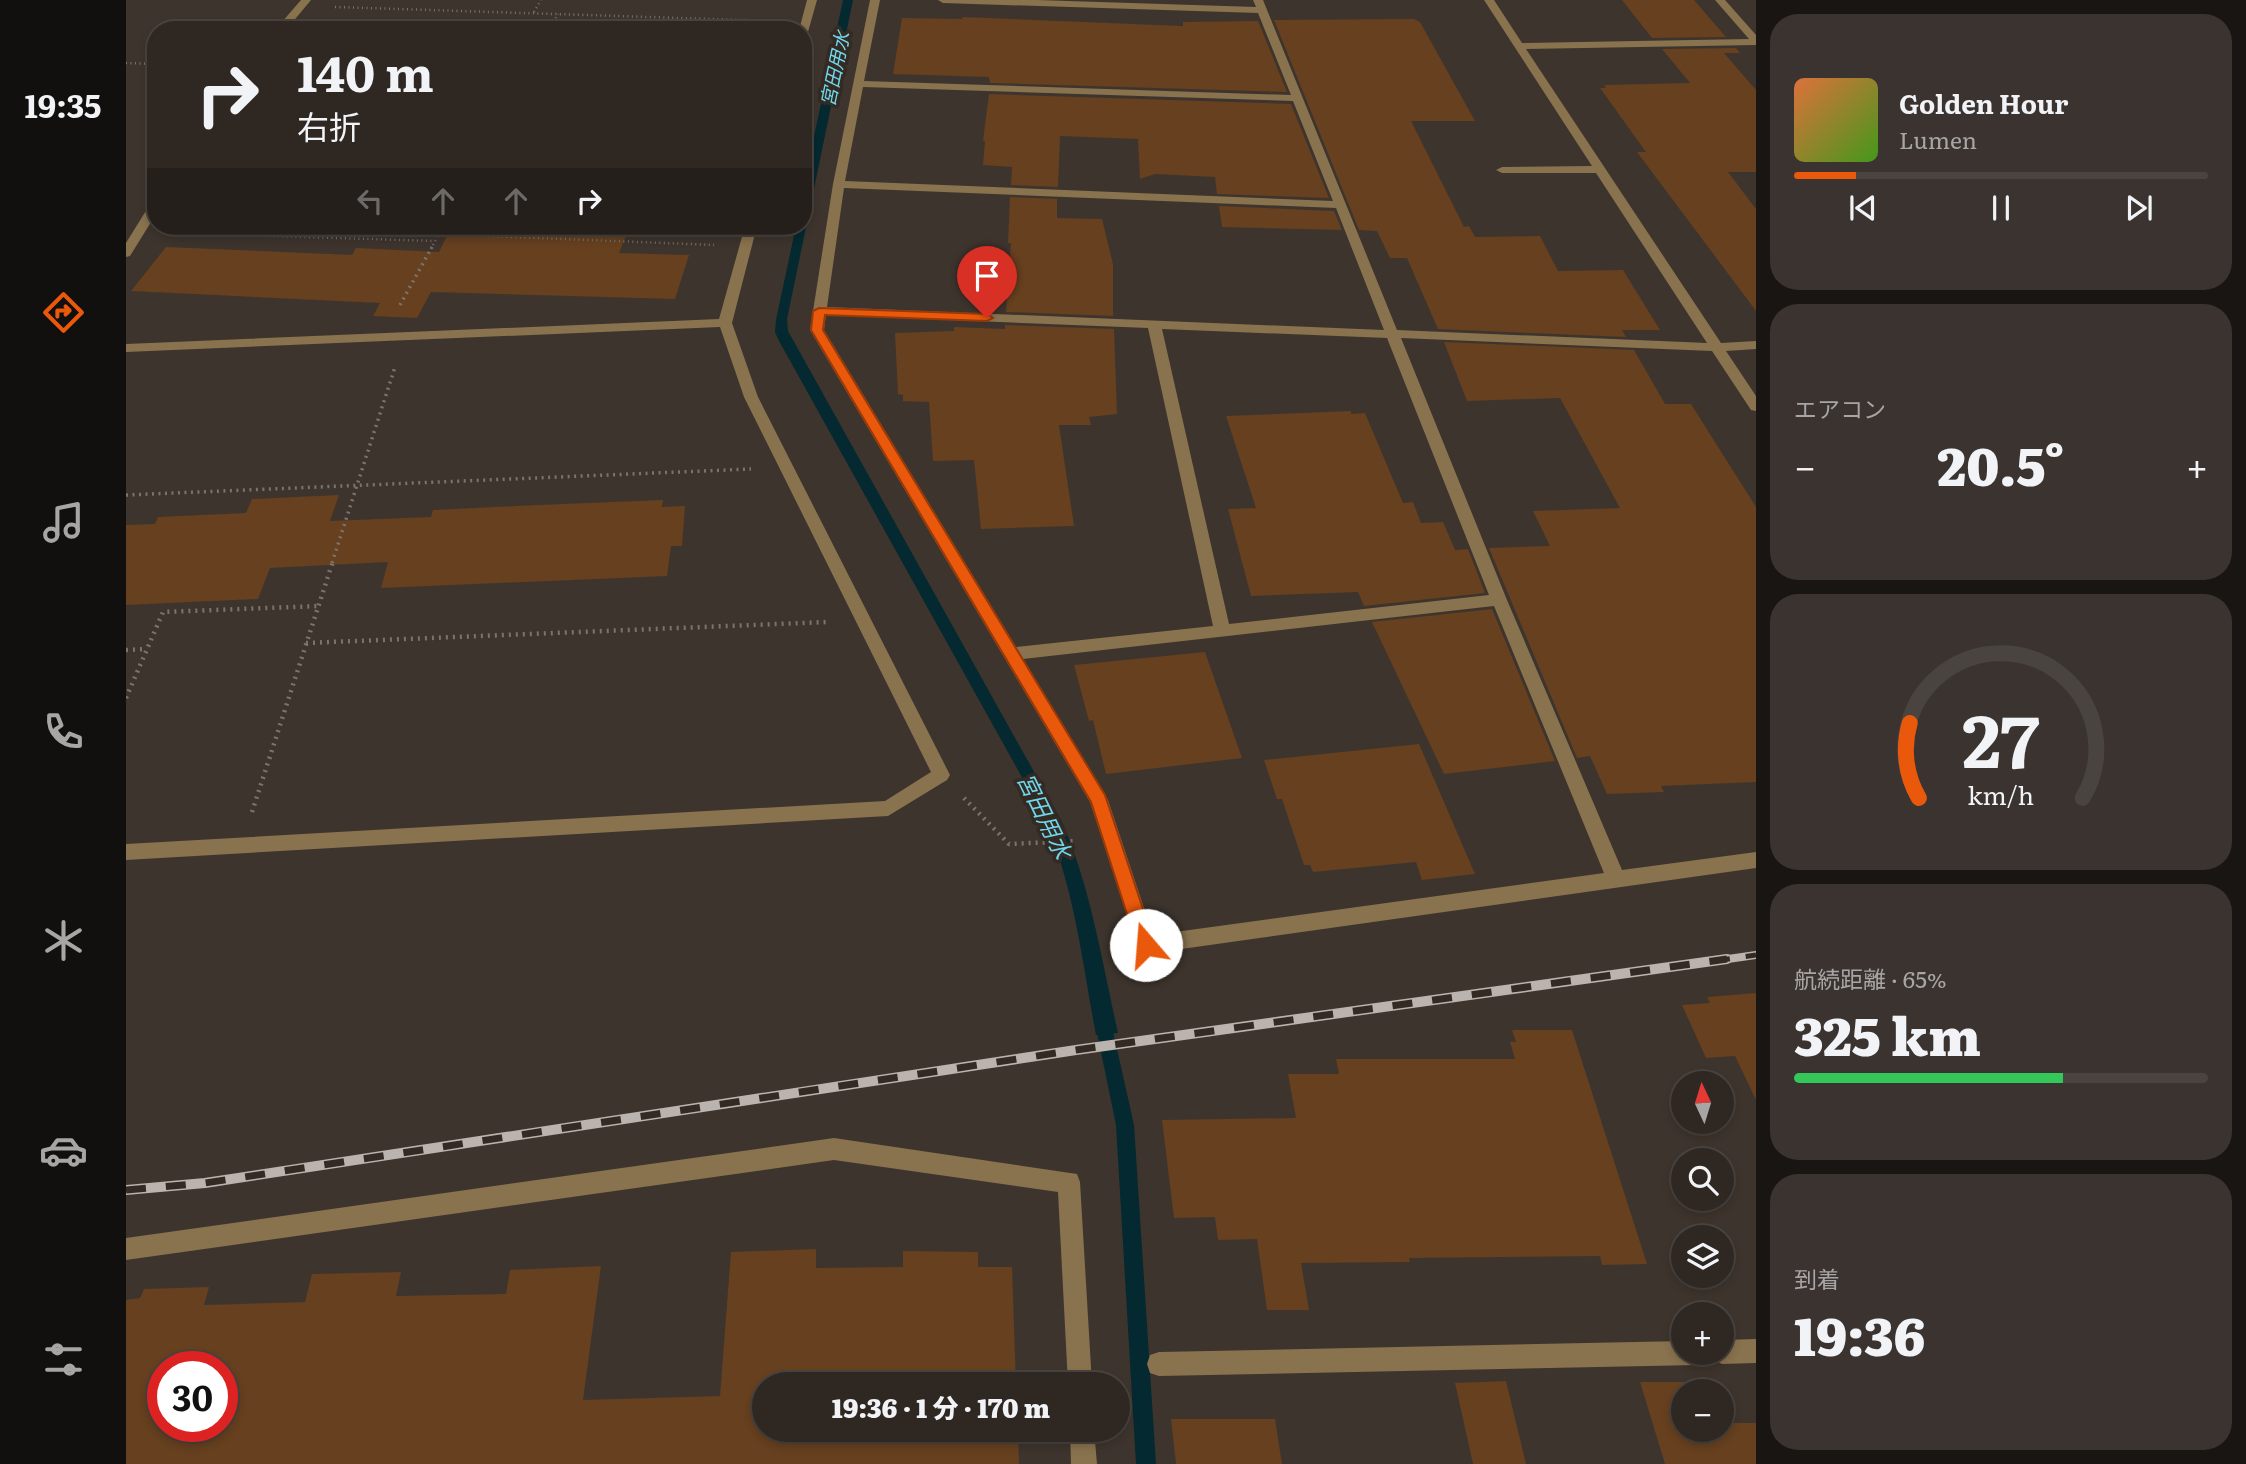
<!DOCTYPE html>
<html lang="ja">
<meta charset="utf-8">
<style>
:root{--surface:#2e2722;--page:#3a332f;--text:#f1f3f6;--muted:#a7a5a5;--line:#494440;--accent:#ea580c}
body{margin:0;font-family:Literata,"Noto Sans JP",serif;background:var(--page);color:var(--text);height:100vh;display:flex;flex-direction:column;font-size:26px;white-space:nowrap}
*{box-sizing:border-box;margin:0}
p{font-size:23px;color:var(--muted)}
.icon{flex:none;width:38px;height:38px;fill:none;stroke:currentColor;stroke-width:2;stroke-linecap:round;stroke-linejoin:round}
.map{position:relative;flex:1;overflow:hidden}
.drawer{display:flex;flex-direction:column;gap:14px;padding:14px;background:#191513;width:490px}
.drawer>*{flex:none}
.banner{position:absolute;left:21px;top:21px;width:665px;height:214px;border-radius:28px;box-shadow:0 4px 10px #0003,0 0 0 2px var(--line);background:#2e2722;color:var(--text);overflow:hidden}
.needle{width:46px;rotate:356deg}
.tools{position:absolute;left:1545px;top:1071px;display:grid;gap:14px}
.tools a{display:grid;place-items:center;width:63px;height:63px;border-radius:50%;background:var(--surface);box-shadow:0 4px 10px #0003,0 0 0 2px var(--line);font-size:35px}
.speed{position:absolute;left:21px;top:1351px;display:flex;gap:14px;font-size:35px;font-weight:700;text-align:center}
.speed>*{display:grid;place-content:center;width:91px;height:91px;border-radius:50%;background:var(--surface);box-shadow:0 4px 10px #0003,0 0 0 2px var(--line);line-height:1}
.speed .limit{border:10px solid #d22;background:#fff;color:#111}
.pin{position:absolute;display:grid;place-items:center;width:60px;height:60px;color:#fff;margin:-72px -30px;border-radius:50% 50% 50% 0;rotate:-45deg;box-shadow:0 0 7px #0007}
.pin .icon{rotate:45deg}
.me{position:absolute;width:77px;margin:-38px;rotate:342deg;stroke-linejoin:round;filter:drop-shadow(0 0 5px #0008)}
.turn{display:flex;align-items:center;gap:24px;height:147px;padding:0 35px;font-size:32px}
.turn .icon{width:91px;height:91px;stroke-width:2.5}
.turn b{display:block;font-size:49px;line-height:60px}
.lanes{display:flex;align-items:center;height:66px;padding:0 35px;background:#0003;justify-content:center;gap:35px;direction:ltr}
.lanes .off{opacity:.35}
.big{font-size:52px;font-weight:800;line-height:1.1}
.drawer .widget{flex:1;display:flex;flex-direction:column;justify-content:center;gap:10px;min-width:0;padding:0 24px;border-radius:28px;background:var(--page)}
.drawer .dial{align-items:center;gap:0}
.dial svg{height:182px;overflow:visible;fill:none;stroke:var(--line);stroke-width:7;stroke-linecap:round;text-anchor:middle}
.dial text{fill:var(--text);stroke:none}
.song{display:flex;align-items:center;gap:21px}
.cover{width:84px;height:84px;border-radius:10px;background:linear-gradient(135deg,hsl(20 70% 55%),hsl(100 70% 35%))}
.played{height:7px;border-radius:4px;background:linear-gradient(90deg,var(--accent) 15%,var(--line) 15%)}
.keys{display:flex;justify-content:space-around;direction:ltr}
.heat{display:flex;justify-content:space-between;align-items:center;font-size:38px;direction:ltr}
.charge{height:10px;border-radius:5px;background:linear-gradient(90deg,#34c759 65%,var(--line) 0)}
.trip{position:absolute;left:626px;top:1372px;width:378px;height:70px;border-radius:35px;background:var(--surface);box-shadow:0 4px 10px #0003,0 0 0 2px var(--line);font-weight:800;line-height:70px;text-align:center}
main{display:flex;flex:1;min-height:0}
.dock{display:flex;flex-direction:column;width:126px;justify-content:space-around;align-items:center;background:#12100e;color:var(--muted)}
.dock .icon{width:49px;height:49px}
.dock .current{color:var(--accent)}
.dock b{font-size:32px;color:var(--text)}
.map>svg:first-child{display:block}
</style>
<main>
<nav class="dock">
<b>19:35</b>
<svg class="icon current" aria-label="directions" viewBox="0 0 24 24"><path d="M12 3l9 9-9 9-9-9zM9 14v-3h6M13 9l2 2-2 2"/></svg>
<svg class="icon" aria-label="music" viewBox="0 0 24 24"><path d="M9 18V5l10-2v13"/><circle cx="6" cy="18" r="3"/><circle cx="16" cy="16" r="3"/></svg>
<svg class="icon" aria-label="phone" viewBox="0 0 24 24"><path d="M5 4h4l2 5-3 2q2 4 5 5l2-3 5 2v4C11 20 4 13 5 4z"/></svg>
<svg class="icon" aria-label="climate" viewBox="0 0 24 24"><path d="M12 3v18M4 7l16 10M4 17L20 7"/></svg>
<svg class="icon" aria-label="car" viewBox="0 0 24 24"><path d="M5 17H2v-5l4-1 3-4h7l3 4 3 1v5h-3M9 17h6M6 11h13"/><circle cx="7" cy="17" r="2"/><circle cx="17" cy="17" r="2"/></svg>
<svg class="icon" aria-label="filters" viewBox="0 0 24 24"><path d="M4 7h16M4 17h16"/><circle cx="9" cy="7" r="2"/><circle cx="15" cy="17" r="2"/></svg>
</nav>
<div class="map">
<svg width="1630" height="1464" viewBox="0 0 1630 1464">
<rect width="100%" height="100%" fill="#3d342d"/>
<!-- water -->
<path fill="#042930" d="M717,0H727L661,319L662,331L936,822C965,888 976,962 992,1033L970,1035C956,960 948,885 917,815L653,341L649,332L650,320L670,226H677V188Z"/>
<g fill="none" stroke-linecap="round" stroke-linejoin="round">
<!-- stream -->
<path fill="#042930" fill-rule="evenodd" d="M976,1010L982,1013L984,1018L1008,1125L1030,1464H1010L990,1125L968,1018L970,1013Z"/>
</g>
<!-- building -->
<path fill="#66401f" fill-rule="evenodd" d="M1496,0H1568L1600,37L1526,38Z
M837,17L1057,26V22L1132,21L1161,92L864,83L863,77L767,74L776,18L836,19Z
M1288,19L1294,22L1349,121H1285L1338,227L1343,226L1349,237L1414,236L1432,271L1497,270L1534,330H1496L1500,337L1312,329L1281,258H1264L1251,231L1233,230L1148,20Z
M1610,48L1614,53H1598L1630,90V172H1602L1630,209V311L1511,152H1520L1474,88H1480L1478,85L1564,83L1536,49Z
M863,94L1165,104L1203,198L1091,194L1089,177L1029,174L1014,179L1012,139L934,136L932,187L885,185L886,167L857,165L859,141H857Z
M884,197L931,199V218L976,219L987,264V316L880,312L885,243H882Z
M1093,206L1208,211L1216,230L1096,227Z
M326,226L502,231L493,253L563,255L549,299L305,292L291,318L247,316L254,303L5,291L40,247L226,255L230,248L313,252Z
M879,325L988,329L991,414L963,417L965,425H933L948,526L855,529L848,460L807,461L803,402L777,401V395L772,394L769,333L828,331V327L879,329Z
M1318,342L1508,350L1539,404H1565L1630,507V782L1535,786L1538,792L1481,794L1464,756L1451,758L1363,548L1424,546L1407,511L1494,508L1434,398L1341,401Z
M1225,411V414L1239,413L1277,503L1287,502L1295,523L1317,522L1329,550L1342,549L1359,593L1238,606L1232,592L1125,596L1102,509L1130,508L1100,416Z
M213,495L204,521L305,517L307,510L412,505L537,500L536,507L559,506L556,546H545L541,576L255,588L262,562L144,568L132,599L0,605V525L29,524L32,517L120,513L126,499Z
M1366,609L1429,761L1318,774L1246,622Z
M1079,652L1116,758L980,774L967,720L963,721L948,665Z
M1293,744L1349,874L1296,880L1290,862L1187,872L1184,865H1178L1156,799H1151L1138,760Z
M1630,993V1100L1609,1056L1580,1058L1556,1005L1584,1003L1581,997Z
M1386,1030H1446L1521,1264L1476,1265L1474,1256L1283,1258L1284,1262L1175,1263L1183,1310H1141L1131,1239L1092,1240L1089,1217L1048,1218L1036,1120L1170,1118L1162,1074H1213L1210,1059H1389L1384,1042H1390Z
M690,1249V1268L777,1267V1251L852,1252V1267H886L890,1384H639V1430H892L893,1464H0V1300L14,1298L18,1289L83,1287L78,1305L179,1302L186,1274L275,1272L270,1296L380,1294L384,1270L475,1266L457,1400L594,1396L605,1252ZM37,1367H96V1426H37Z
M1380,1381L1400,1464H1347L1329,1383Z
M1514,1382H1559L1562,1391H1558V1430H1596V1423H1630V1464H1539Z
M1045,1419H1149L1156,1464H1050Z"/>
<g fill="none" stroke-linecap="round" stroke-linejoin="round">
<!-- path-far2 -->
<path stroke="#7b736d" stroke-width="2.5" stroke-dasharray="1 3.5" stroke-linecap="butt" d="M209,7L648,21
M408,12L415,0
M423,30L432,14
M0,63L30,64
M48,233L309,241
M313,234L588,245
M305,249L317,226"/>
<!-- path-far1 -->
<path stroke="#7b736d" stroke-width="3.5" stroke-dasharray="2 4.5" stroke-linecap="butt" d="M274,305L306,247
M0,495L625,469
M206,563L269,367"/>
<!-- path -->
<path stroke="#7b736d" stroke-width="4.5" stroke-dasharray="2 5" stroke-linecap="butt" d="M180,643L701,622
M0,650L21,649
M0,698L37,612L193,606
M838,798L883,844L950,841
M126,812L207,561"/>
<!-- minor -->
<path fill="#89724e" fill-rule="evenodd" d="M175,0H185L160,30H149Z
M681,0H691L682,32L677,35V30H673Z
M744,0H754L738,81L1165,95L1132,13L817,3L812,0H911L1130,7L1127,0H1137L1271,330L1581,343L1470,173H1376L1370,170L1376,167L1466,166L1358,0H1368L1396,43L1623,39L1589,0H1599L1630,35V45L1400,49L1595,343L1630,341V349L1600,351L1630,396V411L1625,410L1586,351L1275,338L1381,600L1496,870L1630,852V868L1020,954L1013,951L964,802L684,330L707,184ZM737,87L1167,101L1207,201L719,181ZM718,188L1210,208L1258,330L701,307ZM700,315L1022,328L1087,626L890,647L698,330ZM1036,329L1261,338L1363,595L1103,624ZM1368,606L1478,873L1027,935L982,800L897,659Z
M30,200V214L4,256L0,257V243L26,201Z
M619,226H631L606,323L632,397L824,775L821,780L762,816L0,860V844L759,801L805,772L618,397L594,327L0,352V344L593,319Z
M708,1138L951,1174L954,1182L966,1384H942L932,1192L708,1160L0,1260V1238Z
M1630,1339V1363L1596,1364L1588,1360L1584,1353H1596V1340Z
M1558,1341V1353H1584L1580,1361L1572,1365L1033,1376L1024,1373L1021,1364L1024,1355L1033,1352Z
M944,1430H968L971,1464H945Z"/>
<!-- rail-far1 casing -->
<g stroke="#bab3ae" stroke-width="8">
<path id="rail-far1" d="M1588,961L1630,955"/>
</g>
<!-- rail casing -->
<g stroke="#bab3ae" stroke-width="10">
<path id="rail" d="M0,1190L79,1183L950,1050L1601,959"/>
</g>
<!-- rail-far1 -->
<use href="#rail-far1" stroke="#332a23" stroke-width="5" stroke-dasharray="16" stroke-linecap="butt"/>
<!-- rail -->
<use href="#rail" stroke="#332a23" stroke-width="7" stroke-dasharray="20" stroke-linecap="butt"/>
</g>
<!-- route -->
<path fill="#ea580c" stroke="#983908" stroke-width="2" d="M693,308L861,314L867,318L861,321L699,315L697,330L979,795L1029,945L1026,951L1020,953L1014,951L1011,945L965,802L685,330L687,311Z"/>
<g text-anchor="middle" stroke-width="7" stroke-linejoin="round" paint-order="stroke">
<!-- far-water labels -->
<g font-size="19" font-style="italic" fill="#70d7ed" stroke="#332a23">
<text transform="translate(709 69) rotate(-78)" y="7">宮田用水</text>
</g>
<!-- water labels -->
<g font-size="23" font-style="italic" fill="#70d7ed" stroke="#332a23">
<text transform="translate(918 816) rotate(64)" y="8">宮田用水</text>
</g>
</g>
</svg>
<div class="tools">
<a><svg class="needle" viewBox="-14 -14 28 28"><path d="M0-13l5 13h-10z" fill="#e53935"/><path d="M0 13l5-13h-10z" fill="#a7a5a5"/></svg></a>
<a><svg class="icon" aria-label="search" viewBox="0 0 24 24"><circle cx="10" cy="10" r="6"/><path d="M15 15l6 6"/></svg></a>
<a><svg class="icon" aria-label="layers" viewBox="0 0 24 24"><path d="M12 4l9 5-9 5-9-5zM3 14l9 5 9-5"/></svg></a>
<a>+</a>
<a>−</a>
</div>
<div class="speed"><div class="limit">30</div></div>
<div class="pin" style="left:861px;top:318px;background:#d93025"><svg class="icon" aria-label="arrive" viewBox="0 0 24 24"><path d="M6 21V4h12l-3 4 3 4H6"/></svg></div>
<svg class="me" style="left:1020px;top:945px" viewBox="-20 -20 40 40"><circle r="19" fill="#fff"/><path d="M0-13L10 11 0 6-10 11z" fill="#ea580c"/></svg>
<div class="trip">19:36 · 1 分 · 170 m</div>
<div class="banner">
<div class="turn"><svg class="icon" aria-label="right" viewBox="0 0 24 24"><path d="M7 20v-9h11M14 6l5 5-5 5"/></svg><div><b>140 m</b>右折</div></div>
<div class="lanes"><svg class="icon off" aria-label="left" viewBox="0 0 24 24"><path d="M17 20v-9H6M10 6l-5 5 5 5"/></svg><svg class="icon off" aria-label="ahead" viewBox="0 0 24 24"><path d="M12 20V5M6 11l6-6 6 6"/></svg><svg class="icon off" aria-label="ahead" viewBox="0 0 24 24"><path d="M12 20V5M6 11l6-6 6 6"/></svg><svg class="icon" aria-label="right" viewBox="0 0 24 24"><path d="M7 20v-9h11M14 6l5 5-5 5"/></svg></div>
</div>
</div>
<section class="drawer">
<div class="widget">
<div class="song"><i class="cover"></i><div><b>Golden Hour</b><p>Lumen</p></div></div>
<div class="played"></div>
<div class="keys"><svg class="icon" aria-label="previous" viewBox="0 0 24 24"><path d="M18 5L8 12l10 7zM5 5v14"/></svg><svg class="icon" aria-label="pause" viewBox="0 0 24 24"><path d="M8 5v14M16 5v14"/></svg><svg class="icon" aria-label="next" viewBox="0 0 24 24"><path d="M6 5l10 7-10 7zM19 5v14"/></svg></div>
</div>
<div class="widget"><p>エアコン</p>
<div class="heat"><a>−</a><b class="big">20.5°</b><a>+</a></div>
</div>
<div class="widget dial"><svg viewBox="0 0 100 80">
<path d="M14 69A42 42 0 1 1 86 69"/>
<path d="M14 69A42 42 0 0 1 10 36" stroke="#ea580c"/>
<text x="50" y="56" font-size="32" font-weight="700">27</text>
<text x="50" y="72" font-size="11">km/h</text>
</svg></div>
<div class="widget"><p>航続距離 · 65%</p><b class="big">325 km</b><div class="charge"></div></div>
<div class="widget"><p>到着</p><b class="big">19:36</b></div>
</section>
</main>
